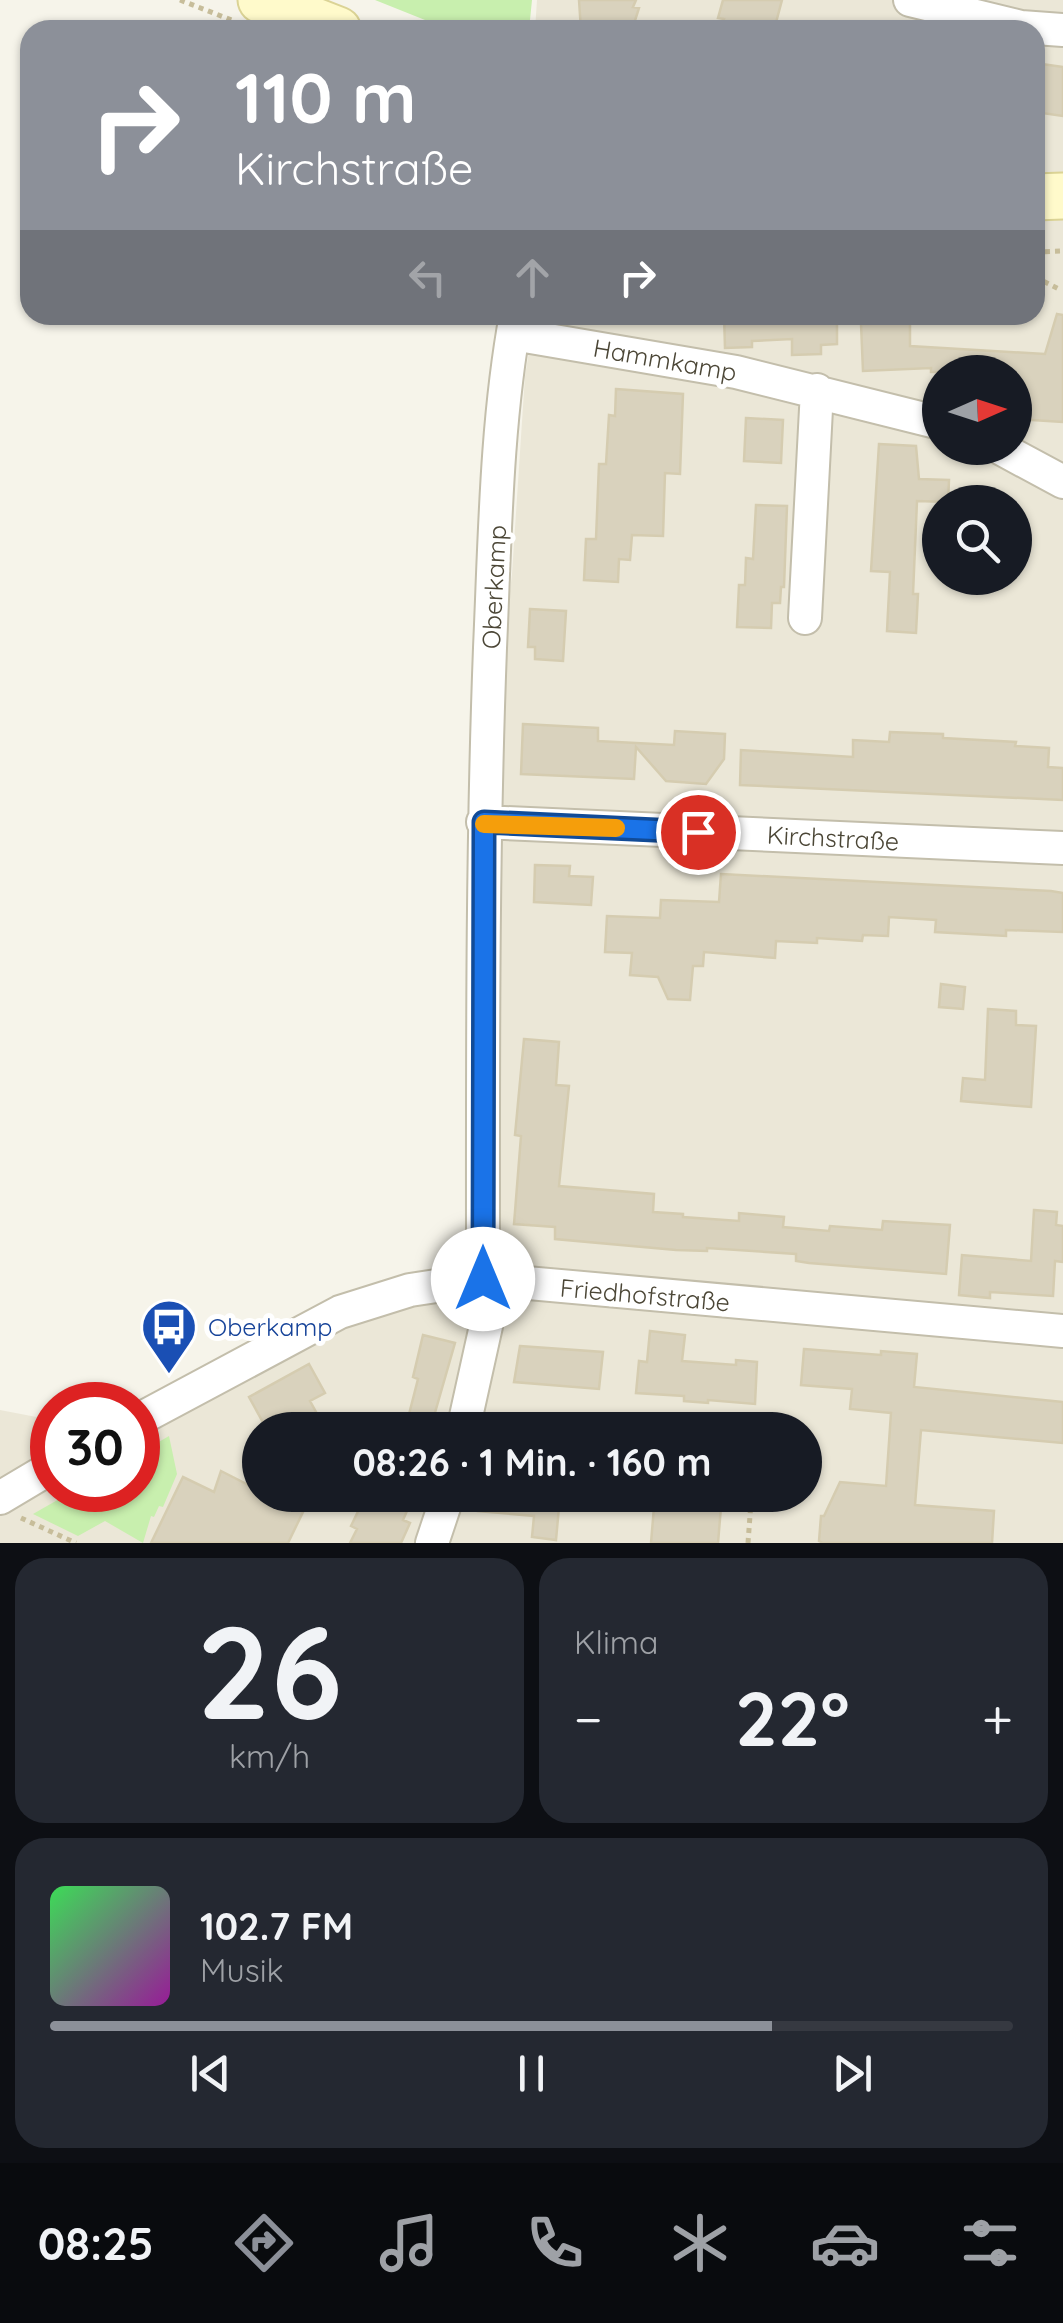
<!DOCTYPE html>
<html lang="de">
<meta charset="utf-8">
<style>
:root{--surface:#171b24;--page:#242831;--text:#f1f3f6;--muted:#9ea1a6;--line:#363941;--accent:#8c9099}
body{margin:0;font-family:Quicksand,sans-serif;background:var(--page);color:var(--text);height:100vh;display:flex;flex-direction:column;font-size:38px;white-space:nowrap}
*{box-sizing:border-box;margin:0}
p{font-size:32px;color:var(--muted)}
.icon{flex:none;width:55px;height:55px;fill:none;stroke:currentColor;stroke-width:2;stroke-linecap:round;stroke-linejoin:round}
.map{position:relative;height:1543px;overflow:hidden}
.drawer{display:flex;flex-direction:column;gap:15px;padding:15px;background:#0d0f14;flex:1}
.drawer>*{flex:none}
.banner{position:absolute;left:20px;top:20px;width:1025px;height:305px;border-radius:30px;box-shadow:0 2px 8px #0004;background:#8c9099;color:#fff;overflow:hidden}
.needle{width:65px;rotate:87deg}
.buttons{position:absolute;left:922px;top:355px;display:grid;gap:20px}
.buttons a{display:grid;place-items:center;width:110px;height:110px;border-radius:50%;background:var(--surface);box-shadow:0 2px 8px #0004;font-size:50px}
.speed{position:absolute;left:30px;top:1382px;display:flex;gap:20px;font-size:50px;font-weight:700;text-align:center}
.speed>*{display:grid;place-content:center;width:130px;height:130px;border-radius:50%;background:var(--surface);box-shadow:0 2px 8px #0004;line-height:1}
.speed .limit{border:15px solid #d22;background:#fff;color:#111}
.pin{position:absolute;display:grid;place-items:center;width:85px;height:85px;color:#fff;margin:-42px;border:5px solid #fff;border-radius:50%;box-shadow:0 2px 10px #0007}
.me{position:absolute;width:110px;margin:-55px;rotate:0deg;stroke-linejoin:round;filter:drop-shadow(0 0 8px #0008)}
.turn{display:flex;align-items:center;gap:35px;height:210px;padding:0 50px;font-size:45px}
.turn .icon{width:130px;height:130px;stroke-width:2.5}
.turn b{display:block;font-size:70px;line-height:85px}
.lanes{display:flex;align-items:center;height:95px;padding:0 50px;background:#0003;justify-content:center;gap:50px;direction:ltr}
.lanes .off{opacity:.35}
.big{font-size:75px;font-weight:700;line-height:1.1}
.drawer .widget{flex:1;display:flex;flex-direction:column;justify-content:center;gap:15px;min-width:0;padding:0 35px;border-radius:30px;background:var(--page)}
.drawer .dial{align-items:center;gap:0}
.dial b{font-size:130px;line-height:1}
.song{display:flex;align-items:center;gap:30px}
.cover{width:120px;height:120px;border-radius:15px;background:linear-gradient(135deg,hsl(130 70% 55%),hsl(300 70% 35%))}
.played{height:10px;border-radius:5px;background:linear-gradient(90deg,var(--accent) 75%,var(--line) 75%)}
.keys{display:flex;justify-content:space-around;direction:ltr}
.heat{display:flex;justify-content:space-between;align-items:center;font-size:55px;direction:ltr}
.drawer .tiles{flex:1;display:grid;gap:15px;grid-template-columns:1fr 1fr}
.widget:last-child{grid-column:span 2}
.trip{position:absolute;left:242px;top:1412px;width:580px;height:100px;border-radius:50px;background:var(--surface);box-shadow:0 2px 8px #0004;font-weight:700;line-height:100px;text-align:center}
.tab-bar{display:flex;height:160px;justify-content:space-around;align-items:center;background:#090b0e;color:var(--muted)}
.tab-bar .icon{width:70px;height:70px}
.tab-bar .current{color:var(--accent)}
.tab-bar b{font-size:45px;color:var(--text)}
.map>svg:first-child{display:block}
</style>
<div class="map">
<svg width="1063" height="1543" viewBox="0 0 1063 1543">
<rect width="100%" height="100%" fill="#f6f4ea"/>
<!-- residential -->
<path fill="#ebe7d7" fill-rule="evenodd" d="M537,0H1063V1543H0V1410L52,1420V1490H138V1420L340,1312L483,1279V822L512,574L525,376L535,315H1035V30H535ZM940,372H1015V448H940ZM940,502H1015V578H940ZM260,1430H805V1495H260Z"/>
<!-- green -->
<path fill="#c8efae" d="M375,0H532L529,30H450Z
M169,1436L177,1474L163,1507L159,1506L154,1517L151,1516L143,1543L105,1521L78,1536L33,1514L75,1490H138V1454Z"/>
<!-- building -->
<path fill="#d9d2bd" stroke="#d5ccb0" stroke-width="2.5" d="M579,0H636L633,7L639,8L632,30H581Z
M723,0H782L774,30H721L724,19L718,18Z
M1035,63L1063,67V116L1035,112Z
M1057,314L1063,315V422L1015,419V372H931V368L863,371L861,324L910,323V346L1045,354Z
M724,315L837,317V344L821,345V354L792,355V339L752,341V347L725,348Z
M616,389L683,394L680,474L665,473L663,536L632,535L630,560L619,559L618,582L584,580L586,539H596L599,464H606L609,415L615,416Z
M746,418L783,420L781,463L744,461Z
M879,444L916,446L919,479L949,480L948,502L917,501L913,594H918L916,633L887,631L890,572L871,571Z
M756,505L787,506L784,587H781L780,603H772L771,628L737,627L739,585H745L746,558L753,559Z
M530,609L566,611L563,661L535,659V647H528Z
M523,724L598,728V741L674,745L675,731L725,734L724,759L706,784L666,781L636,747L634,779L521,774Z
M890,732L943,734V738L1016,742L1015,746L1049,748L1048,767L1063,768V800L740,785L741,750L853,757V740L889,742Z
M535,865L570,866L569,876L593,877L591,905L534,902Z
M721,874L1051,891L1063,893V932L1006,930V936L935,932L936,920L889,917L888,936L863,935L862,941L817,938V943L776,941L775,958L704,952L703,966H693L690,1000L668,999L658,977L630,975L632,953L605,952L607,916L660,918L661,900L719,902Z
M941,984L965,987L963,1009L939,1007Z
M988,1009L1016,1011V1025L1036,1026L1031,1107L961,1101L963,1078L985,1080Z
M524,1039L559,1042L556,1085L569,1086L559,1186L654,1194L653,1212L683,1214V1217L739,1221V1213L784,1217L783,1227L829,1231L830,1226L882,1230L883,1221L950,1225L946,1274L809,1263L796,1261V1254L707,1248V1251L676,1250L555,1239V1227L514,1224L521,1136L515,1135Z
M1034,1210L1057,1212L1056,1225L1063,1226V1262L1055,1261L1053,1296L990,1292V1298L959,1295L962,1255L1031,1261Z
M650,1331L685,1335L682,1361L736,1365V1360L757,1362L755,1404L708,1400V1403L684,1401V1396L636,1393L639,1361L647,1362Z
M423,1335L455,1343L430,1430H405L418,1379L413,1377Z
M520,1346L603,1352L599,1389L514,1382Z
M804,1349L881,1355V1351L917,1354L914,1387L1063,1402V1443L921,1430L915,1505L994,1511L992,1543H823L819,1541L821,1516H824L840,1482L886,1486L891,1413L850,1409L852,1389L801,1385Z
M309,1364L325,1393L310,1401L326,1430H293L288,1421L284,1424L280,1418L265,1426L249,1397Z
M221,1471L260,1491V1495H269L303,1512L288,1543H151L183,1477L214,1492Z
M378,1495H414L403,1520L410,1523L401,1543H350L357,1529L351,1526L363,1501L373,1505Z
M479,1495H548V1502L556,1503L559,1507L556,1540L532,1537L534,1516L478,1511Z
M671,1495H722L718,1543H651L654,1507L670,1508Z"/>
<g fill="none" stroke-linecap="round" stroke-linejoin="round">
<!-- street casing -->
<g stroke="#c3beab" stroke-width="36">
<path id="street" d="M910,0L1021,27L1063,30
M513,334L736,372L940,423
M1000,448L1063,482
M805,618L817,390
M483,822L1063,848
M138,1420L340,1312L410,1290L483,1279L1063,1331
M463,1430L486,1326L483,1279C483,1069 482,859 490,648C495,538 496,424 516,315
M0,1498L52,1467
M432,1543L448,1495"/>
</g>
<!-- secondary casing -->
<g stroke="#dbd395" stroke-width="49">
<path id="secondary" d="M261,0L338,30
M1035,197L1063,196"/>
</g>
<!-- path -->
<path stroke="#c7bd9a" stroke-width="5" stroke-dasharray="5 5" stroke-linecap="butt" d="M180,0L234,21
M1035,252L1063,251
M1035,277L1059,289
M21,1518L76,1543
M748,1543L751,1502"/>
<!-- street -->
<use href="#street" stroke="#fff" stroke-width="32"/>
<!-- secondary -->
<use href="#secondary" stroke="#fffacb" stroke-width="45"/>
</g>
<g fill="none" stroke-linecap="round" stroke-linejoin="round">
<!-- route casing -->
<g stroke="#114b97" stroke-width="25">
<path id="route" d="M483,1279L484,822L698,832"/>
</g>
<!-- route -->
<use href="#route" stroke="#1a73e8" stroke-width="18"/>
<!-- slow -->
<path stroke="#f59e0b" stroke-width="18" d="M484,824L616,828"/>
</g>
<!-- icons -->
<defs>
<g id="bus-pin" transform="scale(2.875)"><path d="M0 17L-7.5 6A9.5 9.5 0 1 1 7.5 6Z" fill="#1a4fb4" stroke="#fff"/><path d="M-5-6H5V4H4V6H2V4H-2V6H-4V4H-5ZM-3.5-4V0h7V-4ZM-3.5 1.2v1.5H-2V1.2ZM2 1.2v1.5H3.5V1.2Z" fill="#fff"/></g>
</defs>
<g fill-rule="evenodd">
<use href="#bus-pin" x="169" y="1327"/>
</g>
<g text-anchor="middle" stroke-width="10" stroke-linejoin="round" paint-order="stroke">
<!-- street labels -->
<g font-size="25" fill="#4b4636" stroke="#fff">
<text transform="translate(665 360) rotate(10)" y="9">Hammkamp</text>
<text transform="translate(494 587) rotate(-87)" y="9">Oberkamp</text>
<text transform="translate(833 838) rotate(3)" y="9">Kirchstraße</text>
<text transform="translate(645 1295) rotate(5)" y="9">Friedhofstraße</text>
</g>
<!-- transit labels -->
<g font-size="25" fill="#164399" stroke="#fff" text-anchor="start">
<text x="208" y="1336">Oberkamp</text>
</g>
</g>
</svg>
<div class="buttons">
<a><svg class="needle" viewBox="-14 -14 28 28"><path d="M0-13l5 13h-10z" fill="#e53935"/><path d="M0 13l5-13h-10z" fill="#9ea1a6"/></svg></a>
<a><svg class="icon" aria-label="search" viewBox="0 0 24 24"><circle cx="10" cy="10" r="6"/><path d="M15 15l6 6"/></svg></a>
</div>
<div class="speed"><div class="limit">30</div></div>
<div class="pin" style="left:698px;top:832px;background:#d93025"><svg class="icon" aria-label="arrive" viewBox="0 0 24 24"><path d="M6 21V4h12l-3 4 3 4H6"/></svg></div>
<svg class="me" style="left:483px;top:1279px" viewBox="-20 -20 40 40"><circle r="19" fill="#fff"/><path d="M0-13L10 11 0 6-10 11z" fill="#1a73e8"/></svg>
<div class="trip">08:26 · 1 Min. · 160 m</div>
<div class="banner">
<div class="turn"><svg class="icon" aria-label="right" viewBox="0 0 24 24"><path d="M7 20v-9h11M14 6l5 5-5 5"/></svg><div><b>110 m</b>Kirchstraße</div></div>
<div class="lanes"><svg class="icon off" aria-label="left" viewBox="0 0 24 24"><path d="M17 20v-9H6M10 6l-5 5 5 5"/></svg><svg class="icon off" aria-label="ahead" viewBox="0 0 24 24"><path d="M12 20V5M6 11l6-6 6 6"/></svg><svg class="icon" aria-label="right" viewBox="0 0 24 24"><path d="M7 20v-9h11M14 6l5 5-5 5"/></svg></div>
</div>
</div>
<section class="drawer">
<div class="tiles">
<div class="widget dial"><b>26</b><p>km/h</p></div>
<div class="widget"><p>Klima</p>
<div class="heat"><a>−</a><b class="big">22°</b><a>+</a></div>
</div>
<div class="widget">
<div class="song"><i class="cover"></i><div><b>102.7 FM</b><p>Musik</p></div></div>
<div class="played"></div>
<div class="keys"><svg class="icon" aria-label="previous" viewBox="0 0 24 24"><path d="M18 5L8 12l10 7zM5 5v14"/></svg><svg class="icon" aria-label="pause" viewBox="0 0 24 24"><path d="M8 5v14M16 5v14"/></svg><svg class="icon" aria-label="next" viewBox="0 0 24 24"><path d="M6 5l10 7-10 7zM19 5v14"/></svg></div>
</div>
</div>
</section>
<nav class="tab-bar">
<b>08:25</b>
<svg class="icon current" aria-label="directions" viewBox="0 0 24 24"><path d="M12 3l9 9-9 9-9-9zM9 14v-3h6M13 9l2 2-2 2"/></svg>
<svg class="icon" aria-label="music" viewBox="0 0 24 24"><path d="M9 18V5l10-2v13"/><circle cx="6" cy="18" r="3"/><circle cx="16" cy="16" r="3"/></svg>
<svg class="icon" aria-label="phone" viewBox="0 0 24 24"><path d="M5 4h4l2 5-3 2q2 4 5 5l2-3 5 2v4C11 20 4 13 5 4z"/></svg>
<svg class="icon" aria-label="climate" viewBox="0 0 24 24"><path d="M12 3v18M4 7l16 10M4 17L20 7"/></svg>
<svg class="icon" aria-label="car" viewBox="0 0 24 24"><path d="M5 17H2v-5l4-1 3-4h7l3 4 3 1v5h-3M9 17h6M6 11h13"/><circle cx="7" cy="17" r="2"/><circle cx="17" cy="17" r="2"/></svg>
<svg class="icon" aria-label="filters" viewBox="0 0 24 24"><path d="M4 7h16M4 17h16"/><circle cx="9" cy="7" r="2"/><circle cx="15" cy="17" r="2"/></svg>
</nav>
